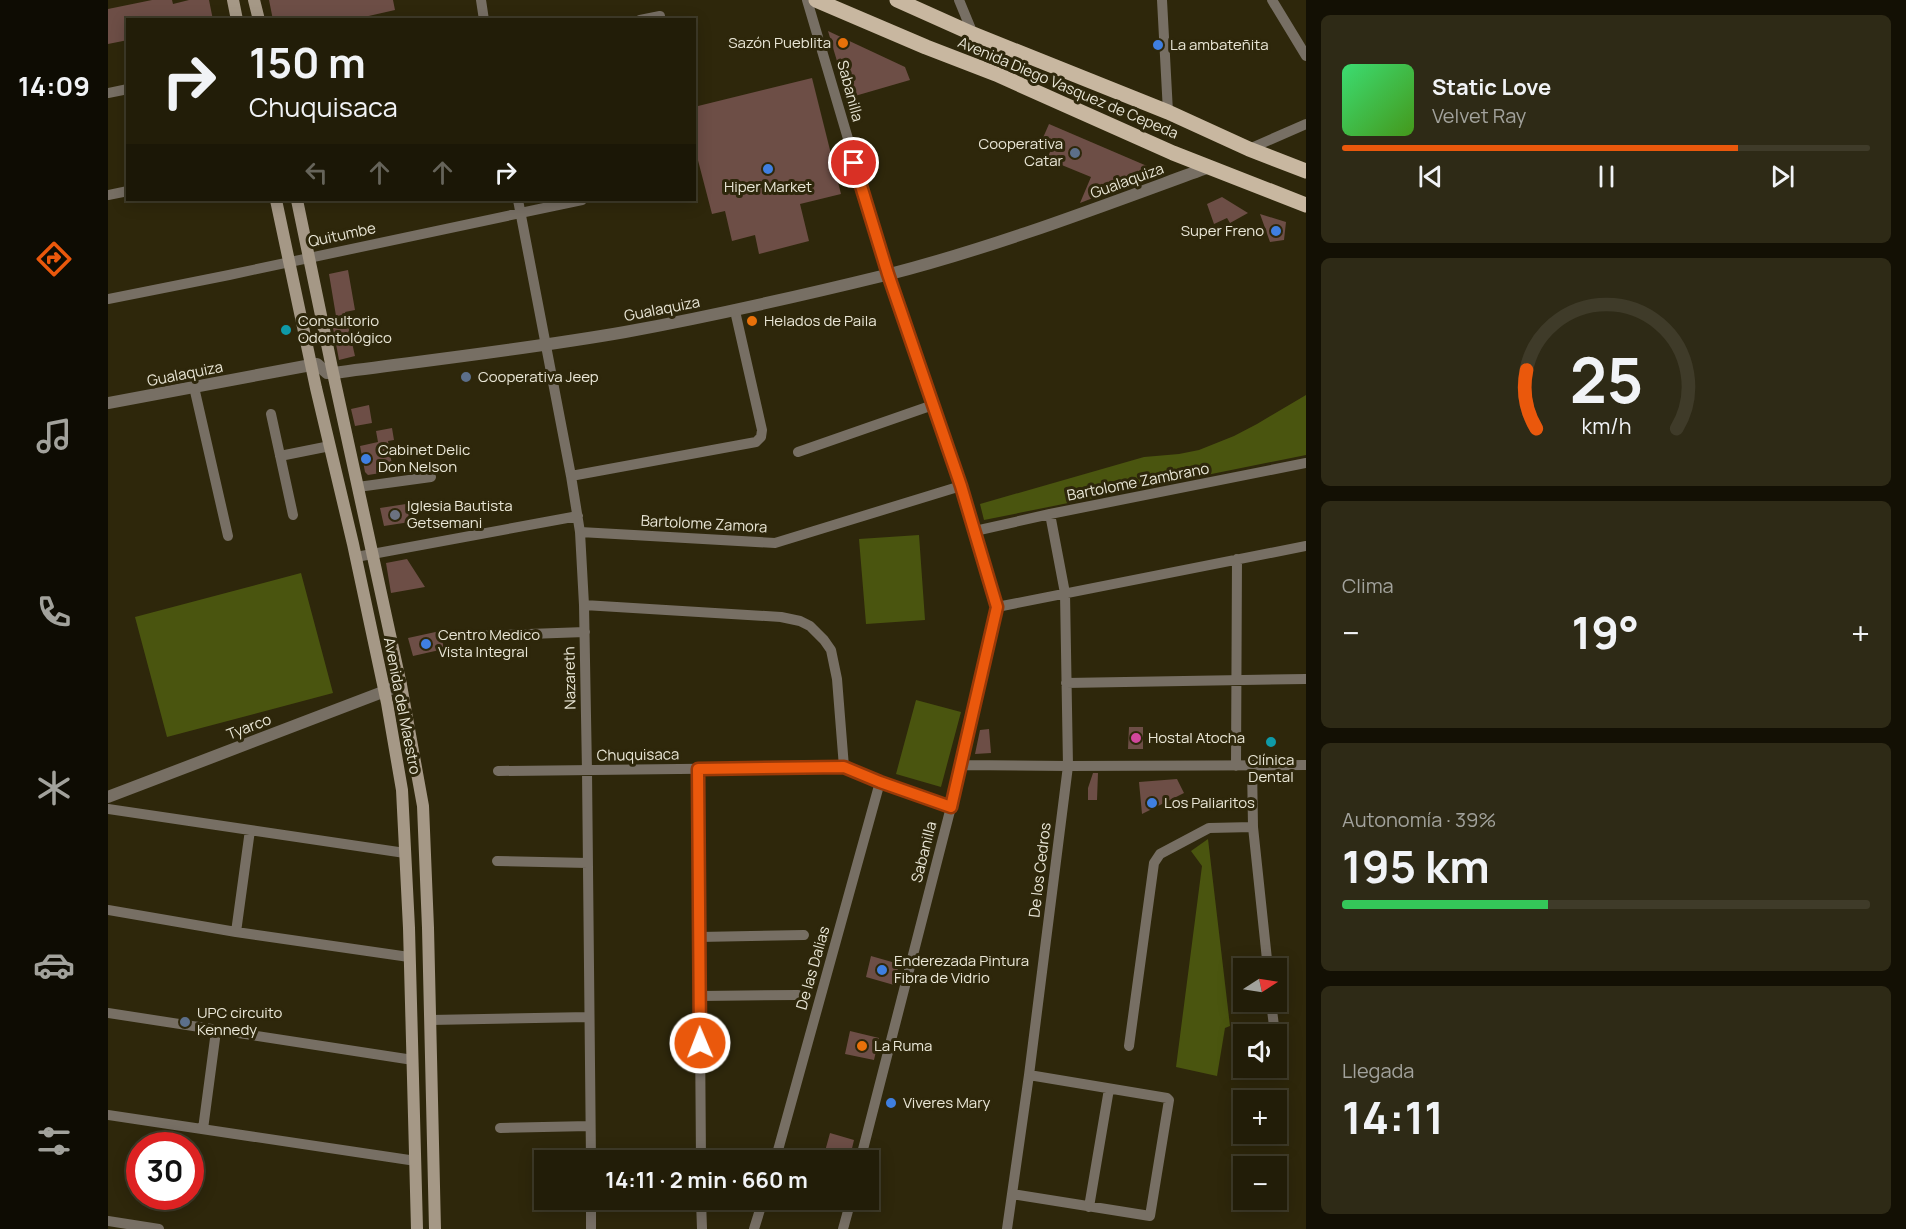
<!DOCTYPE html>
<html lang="es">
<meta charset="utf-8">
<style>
:root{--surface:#221d08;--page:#2e2a16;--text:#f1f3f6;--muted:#a2a29c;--line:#3f3b29;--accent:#ea580c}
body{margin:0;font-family:Manrope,sans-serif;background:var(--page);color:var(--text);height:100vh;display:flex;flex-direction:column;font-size:22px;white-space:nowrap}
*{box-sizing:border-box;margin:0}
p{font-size:20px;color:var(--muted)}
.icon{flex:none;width:33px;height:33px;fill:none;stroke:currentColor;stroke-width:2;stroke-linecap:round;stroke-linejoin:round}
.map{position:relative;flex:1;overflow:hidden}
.details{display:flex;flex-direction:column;gap:15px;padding:15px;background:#131004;width:600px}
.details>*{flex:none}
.hud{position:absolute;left:18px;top:18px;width:570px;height:183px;border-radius:0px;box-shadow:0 3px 15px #0003,0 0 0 2px var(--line);background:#221d08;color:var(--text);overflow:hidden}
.needle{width:39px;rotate:78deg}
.buttons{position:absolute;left:1125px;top:958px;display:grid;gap:12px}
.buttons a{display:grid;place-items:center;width:54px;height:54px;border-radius:0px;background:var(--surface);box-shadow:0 3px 15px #0003,0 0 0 2px var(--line);font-size:30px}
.speed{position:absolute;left:18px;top:1132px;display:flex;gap:12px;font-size:30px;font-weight:700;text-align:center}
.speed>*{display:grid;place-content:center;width:78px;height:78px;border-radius:50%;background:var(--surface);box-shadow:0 3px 15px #0003,0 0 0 2px var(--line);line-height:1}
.speed .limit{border:9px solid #d22;background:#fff;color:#111}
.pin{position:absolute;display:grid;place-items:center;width:51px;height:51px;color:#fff;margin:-26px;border:3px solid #fff;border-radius:50%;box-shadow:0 2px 6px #0007}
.me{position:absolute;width:66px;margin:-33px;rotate:359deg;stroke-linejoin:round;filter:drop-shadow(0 0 4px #0008)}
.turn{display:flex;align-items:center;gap:21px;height:126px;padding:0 24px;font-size:27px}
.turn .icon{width:78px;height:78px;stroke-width:2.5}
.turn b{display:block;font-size:42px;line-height:51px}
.lanes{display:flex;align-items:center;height:57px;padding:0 24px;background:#0003;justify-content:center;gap:30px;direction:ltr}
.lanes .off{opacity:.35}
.big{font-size:45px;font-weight:700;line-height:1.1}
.details .widget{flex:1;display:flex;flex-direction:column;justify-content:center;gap:9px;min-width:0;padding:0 21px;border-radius:9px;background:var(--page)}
.details .dial{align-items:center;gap:0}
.dial svg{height:156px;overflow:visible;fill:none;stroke:var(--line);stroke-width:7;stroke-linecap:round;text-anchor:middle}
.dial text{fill:var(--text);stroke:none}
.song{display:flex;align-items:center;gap:18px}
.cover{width:72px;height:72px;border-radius:9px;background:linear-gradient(135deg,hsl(140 70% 55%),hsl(100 70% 35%))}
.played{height:6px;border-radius:3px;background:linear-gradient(90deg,var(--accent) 75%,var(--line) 75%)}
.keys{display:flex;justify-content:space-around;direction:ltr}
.heat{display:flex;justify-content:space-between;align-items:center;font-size:33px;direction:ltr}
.charge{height:9px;border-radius:4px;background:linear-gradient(90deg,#34c759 39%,var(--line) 0)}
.trip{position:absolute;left:426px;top:1150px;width:345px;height:60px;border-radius:0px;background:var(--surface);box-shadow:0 3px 15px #0003,0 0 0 2px var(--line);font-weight:700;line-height:60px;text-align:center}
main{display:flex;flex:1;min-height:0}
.dock{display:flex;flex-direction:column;width:108px;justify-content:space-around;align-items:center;background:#0e0c03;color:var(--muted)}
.dock .icon{width:42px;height:42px}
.dock .active{color:var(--accent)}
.dock b{font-size:27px;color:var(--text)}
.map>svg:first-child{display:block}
</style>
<main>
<nav class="dock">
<b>14:09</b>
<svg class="icon active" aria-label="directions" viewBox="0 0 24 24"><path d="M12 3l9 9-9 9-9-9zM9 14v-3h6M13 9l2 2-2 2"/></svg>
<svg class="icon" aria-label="music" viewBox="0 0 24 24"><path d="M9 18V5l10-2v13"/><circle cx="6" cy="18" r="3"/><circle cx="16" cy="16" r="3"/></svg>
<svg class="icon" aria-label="phone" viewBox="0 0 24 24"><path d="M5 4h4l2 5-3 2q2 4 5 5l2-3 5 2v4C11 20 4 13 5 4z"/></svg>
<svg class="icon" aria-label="climate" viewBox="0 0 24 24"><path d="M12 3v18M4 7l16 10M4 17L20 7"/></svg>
<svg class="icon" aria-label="car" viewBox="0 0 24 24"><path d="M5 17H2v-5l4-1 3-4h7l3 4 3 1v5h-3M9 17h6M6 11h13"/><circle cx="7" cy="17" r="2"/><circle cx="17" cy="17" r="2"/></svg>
<svg class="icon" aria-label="filters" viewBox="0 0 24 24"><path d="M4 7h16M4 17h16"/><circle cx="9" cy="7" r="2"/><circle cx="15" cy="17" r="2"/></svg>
</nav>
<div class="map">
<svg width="1198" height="1229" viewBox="0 0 1198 1229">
<rect width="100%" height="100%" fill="#2e270b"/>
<!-- green -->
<path fill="#4a550f" d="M1198,395V455L876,520L872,504L1036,457L1071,454L1091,450L1126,436L1149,424Z
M811,535L817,620L758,624L751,539Z
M193,573L225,693L59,737L27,617Z
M808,700L853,712L833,787L788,774Z
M1100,839L1122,1026L1117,1028L1109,1076L1068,1067L1094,866L1083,851Z"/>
<!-- building -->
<path fill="#6d4e46" d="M44,0H64L65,4L81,0H101L105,20H16L20,40L0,44V9Z
M161,0H285L287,10L243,20H165Z
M720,31L797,67L802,80L740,98Z
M704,78L733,194L692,204L701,241L651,254L647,235L624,241L617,211L604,214L586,145V107Z
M941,124L1039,166L1034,179L972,203L983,177L939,159L945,145L934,140Z
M1114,197L1140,213L1122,223L1119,218L1106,224L1099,204Z
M1152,214L1178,222L1176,240L1162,242Z
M240,270L247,310L237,312L247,356L231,360L225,328H230L221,274Z
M261,405L264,423L247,426L243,409Z
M284,428L286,440L280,441L285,471L260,475L257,472L252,446L270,442L268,431Z
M298,504L302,522L276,526L272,508Z
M299,559L317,587L283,593L278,563Z
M332,631L336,649L305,656L300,638Z
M1021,727H1035V749H1020Z
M881,729L883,753L867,754L872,730Z
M985,773H990L989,800H980V788Z
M1069,779L1076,793L1034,814L1031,782Z
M763,956L791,964L786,985L758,977Z
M742,1031L771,1038L766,1060L737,1054Z
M722,1133L746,1140L741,1161L716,1155Z"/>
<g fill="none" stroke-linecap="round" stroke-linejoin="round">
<!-- minor -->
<path stroke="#776f64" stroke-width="10" d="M373,0L376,20
M699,0L780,274L853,486L889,607L843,807L752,1161
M851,0L865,34
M1054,0L1060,112
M1164,0L1198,56
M532,20L552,16
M0,93L20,89
M1141,149L1198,124
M0,195L20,191
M410,200L463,476L472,532L476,605L479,771L483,1161
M0,299L121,275L474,200
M86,387L120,536
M163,414L185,515
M690,452L825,405
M172,456L222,446
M463,476L648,442L653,437L654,430L627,311
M250,487L323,477
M867,531L942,514L1198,463
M472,532L667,543L853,486
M248,557L470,516
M476,605L673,617L692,621L702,626L716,640L723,650L729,679L736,767
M889,607L1198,546
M363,636L477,632
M958,683L1198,679
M853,765L960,766L1198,765
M1144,765L1145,827L1160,969
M1128,766L1129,559
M590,769L593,1161
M390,771L736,767L772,782L843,807
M0,809L297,853
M389,861L480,863
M0,910L128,932L301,957
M128,932L142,830
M591,937L696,935
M592,996L690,995
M1163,1002L1166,1026
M0,1013L305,1060
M322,1020L481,1017
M1021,1046L1046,863L1052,854L1101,828L1145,827
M0,1115L308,1161
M392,1128L482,1126
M95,1129L108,1031
M667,1161L772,782
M904,1194L1042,1216L1061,1100L1059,1098L921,1075
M483,1200V1229
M593,1200L594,1229
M981,1207L1001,1089
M0,1221L51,1229
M646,1229L655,1200
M735,1229L743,1200
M899,1229L921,1075L960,766L957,593L942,514"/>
<!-- tertiary -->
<path stroke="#776f64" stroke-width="12" d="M0,403L203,365L209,364L219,373H225C322,360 420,349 517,332C604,316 692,296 778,275C888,247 994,206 1101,167
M0,797L293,685"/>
<!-- secondary -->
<path stroke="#a59886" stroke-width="12" d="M125,0L129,20
M146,0L151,20
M168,200L208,388L245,544L279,703L294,790L301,928L309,1229
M189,200L225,373L293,685L315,806L320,928L327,1229"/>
<!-- primary -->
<path stroke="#c8b7a0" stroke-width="15" d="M708,0L818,47L888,74L1065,153L1198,205
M789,0L865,34L1060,112L1141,149L1198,171"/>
</g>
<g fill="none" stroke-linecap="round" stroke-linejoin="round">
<!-- route casing -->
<g stroke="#983908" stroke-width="15">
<path id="route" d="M592,1043L590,769L736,767L772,782L843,807L889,607L853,486L780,274L746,163"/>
</g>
<!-- route -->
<use href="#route" stroke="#ea580c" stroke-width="10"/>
</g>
<!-- markers -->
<g fill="#e8710a" stroke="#2e270b" stroke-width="2">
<circle cx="735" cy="43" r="6"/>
<circle cx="644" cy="321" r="6"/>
<circle cx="754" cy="1046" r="6"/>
</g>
<g fill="#3f7fe0" stroke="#2e270b" stroke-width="2">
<circle cx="1050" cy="45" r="6"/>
<circle cx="660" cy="169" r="6"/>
<circle cx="1168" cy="231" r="6"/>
<circle cx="258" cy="459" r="6"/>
<circle cx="318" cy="644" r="6"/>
<circle cx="1044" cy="803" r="6"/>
<circle cx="774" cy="970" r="6"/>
<circle cx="783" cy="1103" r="6"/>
</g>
<g fill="#5c6f8a" stroke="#2e270b" stroke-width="2">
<circle cx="967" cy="153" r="6"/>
<circle cx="358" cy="377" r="6"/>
<circle cx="77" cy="1022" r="6"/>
</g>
<g fill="#0f9aa8" stroke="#2e270b" stroke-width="2">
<circle cx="178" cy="330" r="6"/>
<circle cx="1163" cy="742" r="6"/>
</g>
<circle fill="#6b7280" stroke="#2e270b" stroke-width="2" cx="287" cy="515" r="6"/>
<circle fill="#d1479c" stroke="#2e270b" stroke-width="2" cx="1028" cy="738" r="6"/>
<g text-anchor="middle" stroke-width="6" stroke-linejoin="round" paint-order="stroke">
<!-- poi labels -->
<g font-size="15" fill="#e9e6d6" stroke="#2e270b" text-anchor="start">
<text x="723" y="48" text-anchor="end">Sazón Pueblita</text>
<text x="1062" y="50">La ambateñita</text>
<text x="955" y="149" text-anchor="end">Cooperativa<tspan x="955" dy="17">Catar</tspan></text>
<text x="660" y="192" text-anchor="middle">Hiper Market</text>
<text x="1156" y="236" text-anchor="end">Super Freno</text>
<text x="190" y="326">Consultorio<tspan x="190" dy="17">Odontológico</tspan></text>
<text x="656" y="326">Helados de Paila</text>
<text x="370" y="382">Cooperativa Jeep</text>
<text x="270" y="455">Cabinet Delic<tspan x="270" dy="17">Don Nelson</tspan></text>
<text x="299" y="511">Iglesia Bautista<tspan x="299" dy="17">Getsemani</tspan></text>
<text x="330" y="640">Centro Medico<tspan x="330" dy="17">Vista Integral</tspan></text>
<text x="1040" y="743">Hostal Atocha</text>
<text x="1163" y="765" text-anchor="middle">Clínica<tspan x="1163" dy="17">Dental</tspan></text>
<text x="1056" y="808">Los Paliaritos</text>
<text x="786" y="966">Enderezada Pintura<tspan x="786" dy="17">Fibra de Vidrio</tspan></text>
<text x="89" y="1018">UPC circuito<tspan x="89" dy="17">Kennedy</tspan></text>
<text x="766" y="1051">La Ruma</text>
<text x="795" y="1108">Viveres Mary</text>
</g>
<!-- street labels -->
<g font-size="15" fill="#e9e6d6" stroke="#2e270b">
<text transform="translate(960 88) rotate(23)" y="5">Avenida Diego Vasquez de Cepeda</text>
<text transform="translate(742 91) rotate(75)" y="5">Sabanilla</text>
<text transform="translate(1019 181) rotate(-20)" y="5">Gualaquiza</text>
<text transform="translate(234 235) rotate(-12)" y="5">Quitumbe</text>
<text transform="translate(554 309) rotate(-11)" y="5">Gualaquiza</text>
<text transform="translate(77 374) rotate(-11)" y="5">Gualaquiza</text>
<text transform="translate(1030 482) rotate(-11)" y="5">Bartolome Zambrano</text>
<text transform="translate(596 524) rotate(3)" y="5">Bartolome Zamora</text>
<text transform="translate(462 678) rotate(-91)" y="5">Nazareth</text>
<text transform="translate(294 706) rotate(79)" y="5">Avenida del Maestro</text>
<text transform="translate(141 727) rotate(-21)" y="5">Tyarco</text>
<text transform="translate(530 755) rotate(-1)" y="5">Chuquisaca</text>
<text transform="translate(816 852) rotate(-76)" y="5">Sabanilla</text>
<text transform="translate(932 870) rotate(-83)" y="5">De los Cedros</text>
<text transform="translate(705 968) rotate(-74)" y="5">De las Dalias</text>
</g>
</g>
</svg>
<div class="buttons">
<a><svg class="needle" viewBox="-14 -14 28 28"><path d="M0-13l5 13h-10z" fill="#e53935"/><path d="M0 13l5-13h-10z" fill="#a2a29c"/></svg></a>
<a><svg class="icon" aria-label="sound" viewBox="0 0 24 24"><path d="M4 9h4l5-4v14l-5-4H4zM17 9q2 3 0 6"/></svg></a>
<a>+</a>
<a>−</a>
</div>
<div class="speed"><div class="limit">30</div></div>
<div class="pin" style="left:746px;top:163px;background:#d93025"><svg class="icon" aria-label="arrive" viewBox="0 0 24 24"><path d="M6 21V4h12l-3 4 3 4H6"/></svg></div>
<svg class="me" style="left:592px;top:1043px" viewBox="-20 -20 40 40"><circle r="17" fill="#ea580c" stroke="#fff" stroke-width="3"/><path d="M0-11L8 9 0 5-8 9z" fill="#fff"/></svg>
<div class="trip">14:11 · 2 min · 660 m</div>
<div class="hud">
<div class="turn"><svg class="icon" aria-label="right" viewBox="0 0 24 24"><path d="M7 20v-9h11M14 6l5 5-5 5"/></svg><div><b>150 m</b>Chuquisaca</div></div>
<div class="lanes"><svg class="icon off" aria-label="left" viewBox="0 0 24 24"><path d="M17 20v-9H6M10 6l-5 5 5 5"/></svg><svg class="icon off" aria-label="ahead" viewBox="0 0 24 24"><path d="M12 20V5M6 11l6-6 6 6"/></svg><svg class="icon off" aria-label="ahead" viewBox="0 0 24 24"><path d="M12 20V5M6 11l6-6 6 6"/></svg><svg class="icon" aria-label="right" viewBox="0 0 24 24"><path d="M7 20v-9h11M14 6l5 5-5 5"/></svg></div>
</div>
</div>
<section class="details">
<div class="widget">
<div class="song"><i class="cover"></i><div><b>Static Love</b><p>Velvet Ray</p></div></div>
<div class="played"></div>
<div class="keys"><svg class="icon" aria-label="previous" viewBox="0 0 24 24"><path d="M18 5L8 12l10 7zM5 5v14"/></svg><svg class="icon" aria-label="pause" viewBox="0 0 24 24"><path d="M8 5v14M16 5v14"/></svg><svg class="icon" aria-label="next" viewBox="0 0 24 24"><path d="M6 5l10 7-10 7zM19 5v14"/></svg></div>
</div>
<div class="widget dial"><svg viewBox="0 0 100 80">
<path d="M14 69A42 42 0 1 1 86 69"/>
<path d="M14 69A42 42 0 0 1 9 39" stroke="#ea580c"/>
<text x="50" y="56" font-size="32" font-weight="700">25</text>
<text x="50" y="72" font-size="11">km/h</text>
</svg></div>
<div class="widget"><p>Clima</p>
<div class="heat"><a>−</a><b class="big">19°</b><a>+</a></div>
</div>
<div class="widget"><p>Autonomía · 39%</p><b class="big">195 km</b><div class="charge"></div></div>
<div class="widget"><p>Llegada</p><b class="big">14:11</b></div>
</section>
</main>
